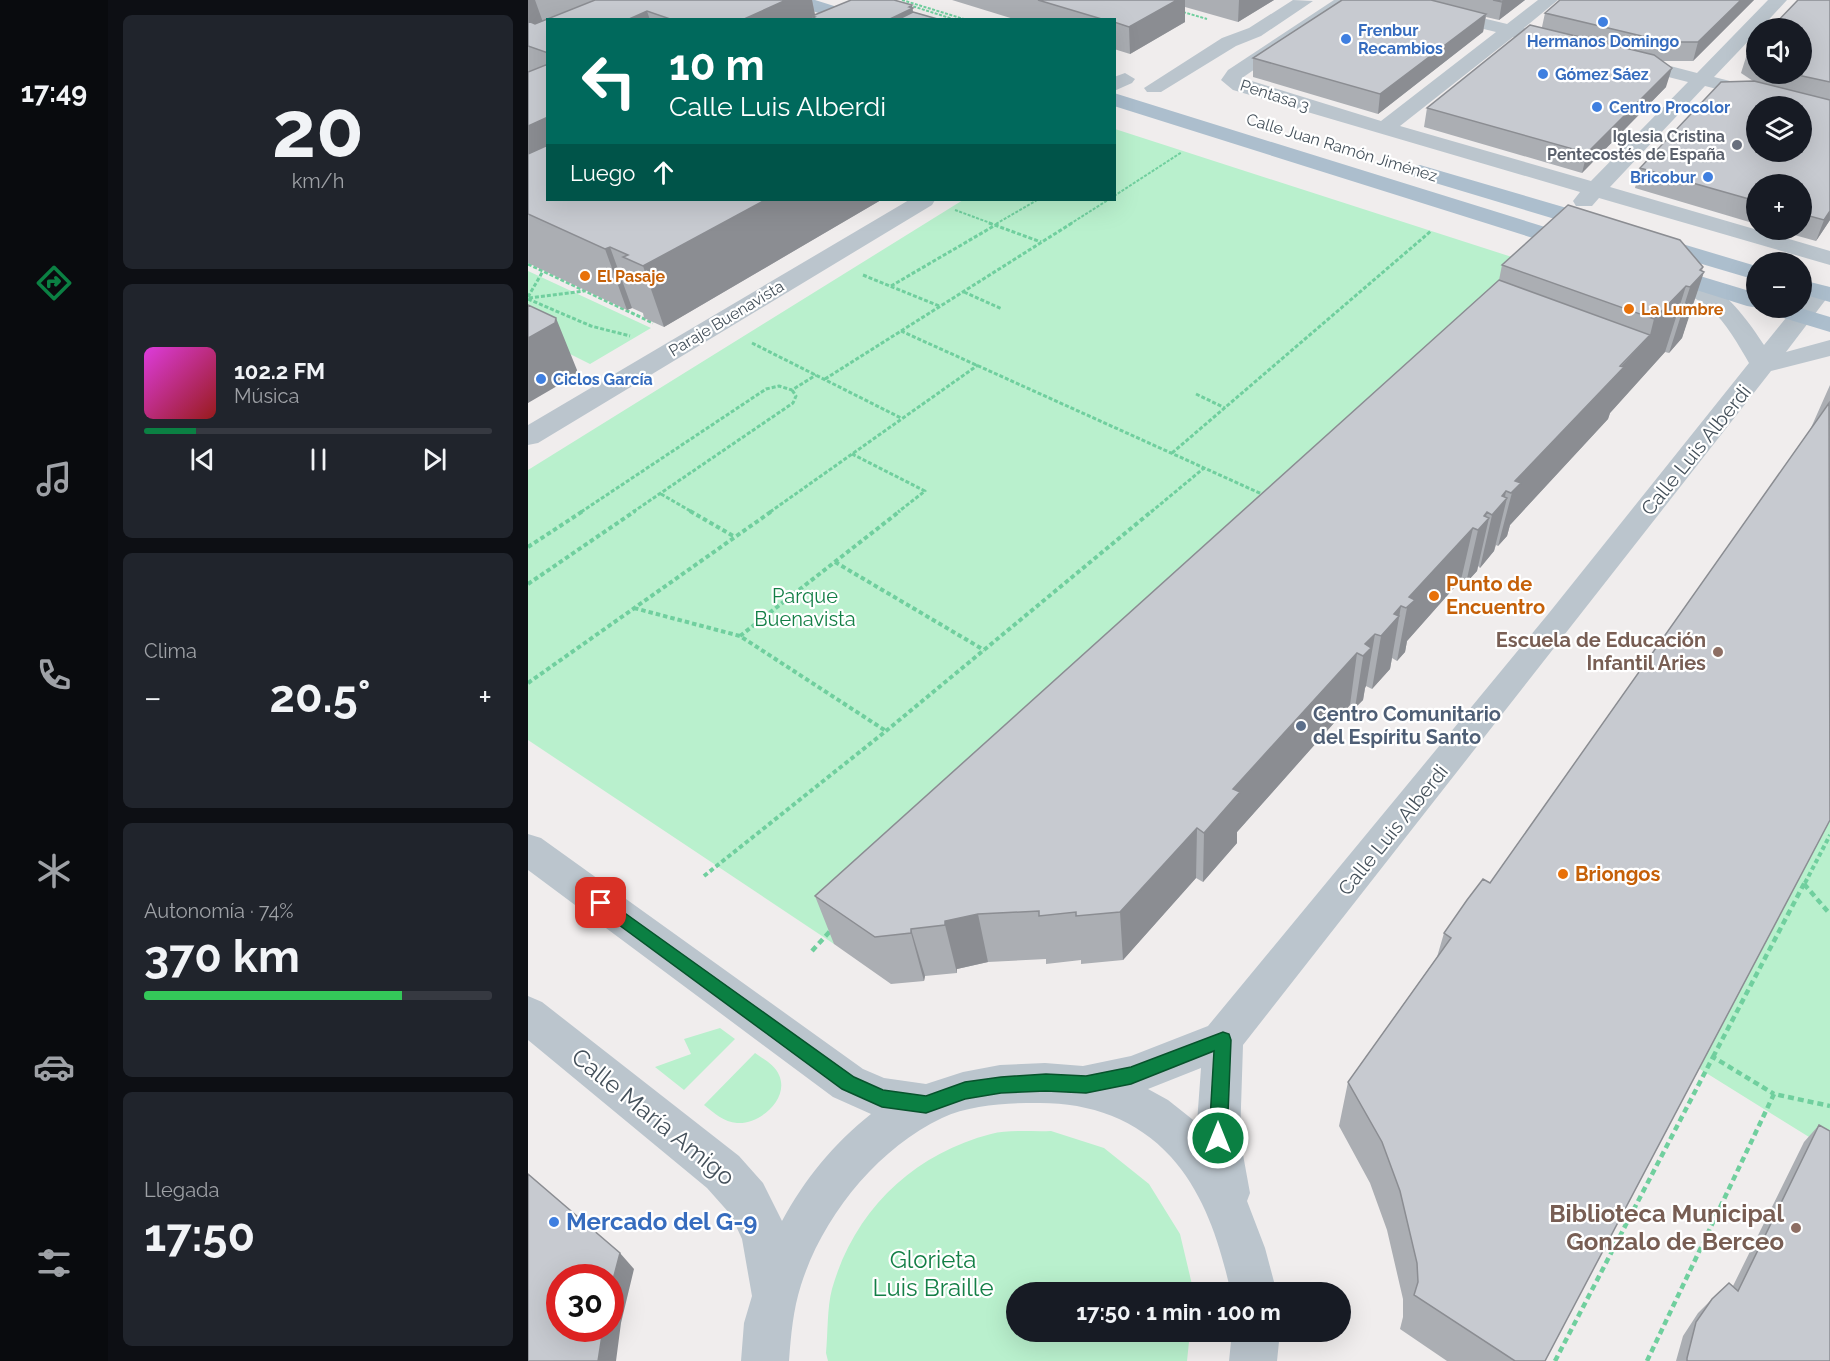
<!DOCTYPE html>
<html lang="es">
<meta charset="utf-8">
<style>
:root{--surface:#171b24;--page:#20242c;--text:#f1f3f6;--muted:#9ea1a6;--line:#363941;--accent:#0b8043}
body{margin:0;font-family:Raleway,sans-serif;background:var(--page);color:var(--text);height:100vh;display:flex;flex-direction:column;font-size:22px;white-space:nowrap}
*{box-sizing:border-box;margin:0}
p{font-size:20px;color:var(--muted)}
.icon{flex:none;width:33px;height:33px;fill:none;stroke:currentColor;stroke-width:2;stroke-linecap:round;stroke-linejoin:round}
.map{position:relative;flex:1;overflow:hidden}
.panel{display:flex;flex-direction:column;gap:15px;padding:15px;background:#0d0f14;width:420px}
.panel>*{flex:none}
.top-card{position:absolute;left:18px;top:18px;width:570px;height:183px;border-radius:0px;box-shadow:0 6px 24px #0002;background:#00695c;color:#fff;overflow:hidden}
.tools{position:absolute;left:1218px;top:18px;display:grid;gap:12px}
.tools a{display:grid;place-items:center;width:66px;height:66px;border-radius:50%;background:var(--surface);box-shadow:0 6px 24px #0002;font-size:30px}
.speed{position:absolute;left:18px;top:1264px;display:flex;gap:12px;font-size:30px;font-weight:700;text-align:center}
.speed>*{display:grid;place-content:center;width:78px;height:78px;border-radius:50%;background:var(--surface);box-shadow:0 6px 24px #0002;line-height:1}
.speed .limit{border:9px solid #d22;background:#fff;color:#111}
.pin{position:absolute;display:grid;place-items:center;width:51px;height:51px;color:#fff;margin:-26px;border-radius:12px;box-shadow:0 3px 9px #0006}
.me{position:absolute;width:66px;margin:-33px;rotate:0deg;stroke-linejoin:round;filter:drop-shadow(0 0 4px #0008)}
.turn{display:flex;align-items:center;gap:21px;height:126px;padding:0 24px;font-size:27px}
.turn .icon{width:78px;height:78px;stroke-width:2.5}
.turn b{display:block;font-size:42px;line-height:51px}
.then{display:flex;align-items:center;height:57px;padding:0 24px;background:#0003;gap:12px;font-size:22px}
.big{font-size:45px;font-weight:700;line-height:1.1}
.panel .widget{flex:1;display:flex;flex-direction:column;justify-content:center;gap:9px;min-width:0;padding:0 21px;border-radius:9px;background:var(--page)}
.panel .dial{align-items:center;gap:0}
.dial b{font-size:78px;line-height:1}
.song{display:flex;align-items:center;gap:18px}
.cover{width:72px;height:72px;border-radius:9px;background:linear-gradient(135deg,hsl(300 70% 55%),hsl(0 70% 35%))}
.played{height:6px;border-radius:3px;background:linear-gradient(90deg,var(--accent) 15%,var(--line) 15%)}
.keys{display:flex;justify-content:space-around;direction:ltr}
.heat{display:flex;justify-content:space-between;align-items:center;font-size:33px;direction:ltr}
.charge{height:9px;border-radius:4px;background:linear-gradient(90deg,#34c759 74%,var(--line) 0)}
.trip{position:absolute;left:478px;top:1282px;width:345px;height:60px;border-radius:30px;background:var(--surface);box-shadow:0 6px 24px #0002;font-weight:700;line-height:60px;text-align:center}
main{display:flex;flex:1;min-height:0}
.dock{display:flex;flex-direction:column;width:108px;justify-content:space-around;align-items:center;background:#090b0e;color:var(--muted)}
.dock .icon{width:42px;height:42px}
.dock .current{color:var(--accent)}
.dock b{font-size:27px;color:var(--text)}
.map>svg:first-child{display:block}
</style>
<main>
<nav class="dock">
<b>17:49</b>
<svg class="icon current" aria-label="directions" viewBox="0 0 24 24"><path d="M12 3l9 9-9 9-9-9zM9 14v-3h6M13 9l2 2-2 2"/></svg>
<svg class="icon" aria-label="music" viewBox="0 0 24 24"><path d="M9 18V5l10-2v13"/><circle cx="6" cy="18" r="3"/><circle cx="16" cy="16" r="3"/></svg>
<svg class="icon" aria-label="phone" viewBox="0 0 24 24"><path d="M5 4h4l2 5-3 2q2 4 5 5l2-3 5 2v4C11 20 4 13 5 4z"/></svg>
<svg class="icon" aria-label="climate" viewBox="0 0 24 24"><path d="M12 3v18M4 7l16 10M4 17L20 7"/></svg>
<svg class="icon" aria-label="car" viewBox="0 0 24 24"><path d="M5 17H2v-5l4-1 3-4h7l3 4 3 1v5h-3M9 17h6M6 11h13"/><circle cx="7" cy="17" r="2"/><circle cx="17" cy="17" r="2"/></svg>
<svg class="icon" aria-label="filters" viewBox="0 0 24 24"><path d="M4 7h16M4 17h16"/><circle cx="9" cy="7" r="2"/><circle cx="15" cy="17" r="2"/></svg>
</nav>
<section class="panel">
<div class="widget dial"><b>20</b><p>km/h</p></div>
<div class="widget">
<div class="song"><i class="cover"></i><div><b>102.2 FM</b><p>Música</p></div></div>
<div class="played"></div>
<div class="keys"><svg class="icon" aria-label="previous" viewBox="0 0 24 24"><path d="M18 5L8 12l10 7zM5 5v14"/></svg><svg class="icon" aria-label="pause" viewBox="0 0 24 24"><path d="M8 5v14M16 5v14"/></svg><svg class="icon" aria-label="next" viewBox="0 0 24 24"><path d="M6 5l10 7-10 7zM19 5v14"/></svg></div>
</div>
<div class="widget"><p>Clima</p>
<div class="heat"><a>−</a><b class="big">20.5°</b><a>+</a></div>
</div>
<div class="widget"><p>Autonomía · 74%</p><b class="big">370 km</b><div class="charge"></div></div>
<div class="widget"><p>Llegada</p><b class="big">17:50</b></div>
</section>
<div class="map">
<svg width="1302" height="1361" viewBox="0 0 1302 1361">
<rect width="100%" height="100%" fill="#f0eded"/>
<!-- green -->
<path fill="#b9f0cd" d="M587,129L1018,268L306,944L0,740V470L435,200H586Z
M0,271L123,328L62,364L0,333Z
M1302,810V1150L1167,1066Z
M192,1028L207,1039L156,1090L127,1067L163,1054L156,1039Z
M227,1053C235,1059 247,1065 251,1075C262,1099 231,1125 209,1123C196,1122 186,1113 176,1105Z
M523,1131L576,1148L621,1184L652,1234L666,1293H489V1332H662L659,1361H300L298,1353C300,1332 299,1308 304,1289C326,1211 385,1154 463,1134C481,1129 504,1132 523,1131Z"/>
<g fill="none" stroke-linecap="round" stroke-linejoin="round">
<!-- path-far3 -->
<path stroke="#70cf9e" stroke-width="2" stroke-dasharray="3 1.5" stroke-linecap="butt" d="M374,0L439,20
M381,5L428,20
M655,12L679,19
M586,196L654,152
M427,210L465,224
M468,224L509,200
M542,224L580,200"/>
<!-- path-far2 -->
<path stroke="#70cf9e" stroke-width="3" stroke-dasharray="4 2" stroke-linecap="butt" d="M461,223L513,242
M0,264L125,323
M335,275L411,306
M363,286L471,223
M436,292L474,309
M0,297L15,271
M1,298L56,291
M0,299L63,326L102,336
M373,331L736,495
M224,343L373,418
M297,379L544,223
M668,394L697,408
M644,453L903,231
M324,454L397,491L370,512
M133,494L164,512
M53,512L238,389L251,386L264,390L288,375
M105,512L265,403L268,396L264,390
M242,512L450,365
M623,512L676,468"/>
<!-- path-far1 -->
<path stroke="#70cf9e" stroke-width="4" stroke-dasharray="4.5 3" stroke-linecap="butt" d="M162,511L207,537
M0,547L55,511
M307,562L456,650
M0,584L107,511
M106,608L212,636L358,731
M212,636L372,511
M0,683L244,511
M176,876L358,731L624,511
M1277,883L1302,835"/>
<!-- path -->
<path stroke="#70cf9e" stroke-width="4.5" stroke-dasharray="6 4" stroke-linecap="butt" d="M1276,884L1302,914
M284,951L304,929
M1185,1057L1277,882
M1027,1361L1185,1057L1246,1094
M1119,1361L1246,1094L1302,1106"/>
<!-- minor -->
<path fill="#bbc5cd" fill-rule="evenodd" d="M765,0L785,1L733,36L708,46L633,92H619L616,88L694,38L721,28Z
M806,0H827L714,78L853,121L968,32L854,4L851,0H881L979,24L1010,0H1030L996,28L1043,40L1045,44L1043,48L1036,50L985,37L872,126L1063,181L1160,82L1093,65L1091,61L1093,57L1100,55L1169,73L1240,0H1259L1233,28H1228V33L1186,77L1302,106V118L1274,111V106H1256L1177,86L1082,187L1302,251V265L1071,198L1064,206H1048L1045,201L1052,192L705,90L693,80L700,70Z
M597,73L607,79L604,83L586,91V77Z
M381,200H407L404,205L10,443L0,445V425Z
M1151,270C1189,279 1216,314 1236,345L1266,308H1274C1274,291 1284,283 1300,287L1302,294L1258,352L1302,340V356L1243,371L715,1045L712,1138L722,1193L719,1201L737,1248L749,1293H703C692,1244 677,1195 643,1157C608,1118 559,1102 508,1103C478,1103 442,1105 414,1118C349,1149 295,1216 273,1285C265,1310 263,1335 261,1361H213L216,1323L224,1296L214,1239L203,1215L179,1188L0,1040V996L14,1002L211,1156L235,1183L254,1221C277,1179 305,1144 343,1114L305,1097L0,870V834L13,838L335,1069L356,1078L398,1084L435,1072L472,1065L517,1063L555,1066L603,1056L680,1026L1021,613L1221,363C1210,344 1199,324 1182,308C1169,298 1148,290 1139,277L1143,272ZM673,1068L669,1123L640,1100L620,1089Z
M704,1332H752L749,1361H701Z"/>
<!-- major -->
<path fill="#acbecd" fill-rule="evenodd" d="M260,0H287L338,16L341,20H312L263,4Z
M586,93L1062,241L1066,246L1062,251H1046L586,106Z
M892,165L1083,221L1086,226L1083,231H1067L884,176L881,171L884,166Z
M1121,234L1228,266V280L1113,246L1109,241L1113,236Z
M1129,263L1228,293V308H1231L1219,306L1121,275L1117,270L1121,265Z
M1274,280L1302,287V302L1274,294Z
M1236,308H1272L1302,317V332L1239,313Z"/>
</g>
<!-- wall -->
<path fill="#abaeb3" d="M0,0H284L287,15L384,5L385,12L413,20H20V200H353L136,327L116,318L115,313L104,308L99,310L0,263Z
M424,0H746L710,22L657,7V22L602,54L586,49V20H489Z
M814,0H997L971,20L958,17L955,32L850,114L725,77V58Z
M1226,0L1165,61H1134L1138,87L1054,173L896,127L899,108L1014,27L1017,13Z
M1302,0V220L1288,241L1248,230H1274V184H1228V224L1107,188L1112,168L1225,81L1213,73L1219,54L1228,44V74H1274Z
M974,265L1174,271L1154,338L1141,353L1137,352L1082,413L1080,419L982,525L979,536L970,546L968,545L966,551L952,568L950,566L949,571L938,583L933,580L879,641L877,652L869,661L864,658L862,669L844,689L838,686L837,688L835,700L827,708L822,705L709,832V843L675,882L668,878L595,960L553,964V960L518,964V959L460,962L429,969V973L397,976L396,981L363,984L306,944L287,896L971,280Z
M1302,385V820L1017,1361H919L872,1329L875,1317V1299L859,1230L842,1183L811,1126L820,1082L909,957L916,933L962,883L1282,430Z
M1291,1125L1302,1361H1148L1155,1336L1170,1313L1184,1299L1205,1286L1276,1142Z"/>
<!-- shaded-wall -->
<path fill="#8b8d92" d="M0,0H7L16,25L0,31Z
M258,0H284L288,20L287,17L284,16L285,20H214Z
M649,0H657V22L602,54L601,27Z
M711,0H746L710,22Z
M977,0H997L971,20L974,2Z
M1213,0H1226L1165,61L1170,42Z
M384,5L386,20H360L381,7Z
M119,11L122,20H99Z
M958,14L955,32L850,114L852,94Z
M1144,68L1138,87L1054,173L1059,153Z
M20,117V173L0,183V126Z
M237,200H353L136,327L115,266Z
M1302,211V220L1288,241L1296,220Z
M82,247L104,308L99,310L77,249Z
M1175,267L1172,277L1176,272L1154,338L1141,353L1162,287Z
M1158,286L1137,352L1082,413L1080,419L982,525L979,536L970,546L987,481L1122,335L1126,319Z
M28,318L49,370L48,375L0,403V338Z
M978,491L976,502L979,498L966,551L952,568L964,515L974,496Z
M959,512L957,522L961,518L949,571L938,583L950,530L956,516Z
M945,528L933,580L879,641L877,652L869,661L881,597Z
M873,606L862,669L844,689L853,636L866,614Z
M847,634L838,686L837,688L835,700L827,708L837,644Z
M829,653L822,705L709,832V843L675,882L676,833L705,789Z
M669,828L668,878L595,960L592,912Z
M450,914L460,962L429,969V973L417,925V921Z
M383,929L397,976L396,981L383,933Z
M92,1253L106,1269L93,1323L88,1361H70L75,1329H82V1291Z"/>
<!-- building -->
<path fill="#c7cad0" stroke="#8b8d92" stroke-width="1.5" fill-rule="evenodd" d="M67,0H258L214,20H145L119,11L99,20H20V53L0,46V21L7,24Z
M323,0H366L384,5L381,7L385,8L360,20H281L287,17L284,16Z
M510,0H649L601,27L586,22V20H577Z
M814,0H903L958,14L852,94L725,58Z
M965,0H977L974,2Z
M1032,0H1213L1170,42H1139L1017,13Z
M1270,0H1302V82L1265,74H1274V28H1243Z
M385,12L413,20H369Z
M1002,25L1126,55L1144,68L1059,153L899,108Z
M1228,44V60L1219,54Z
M20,64V117L0,126V72Z
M1226,81L1302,100V211L1296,220L1274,214V184H1228V201L1112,168L1193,82ZM1228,106H1274V152H1228Z
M20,145V200H237L115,266L95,257L100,255L82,247L77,249L0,214V154Z
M1040,205L1152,240L1175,267L1172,270L1176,272L1162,287L1158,286L1126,319L974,265Z
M971,280L1122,335L1092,366L1096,367L987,481L993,483L983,493L978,491L974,496L979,498L964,515L959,512L956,516L961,518L950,530L945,528L881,597L887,600L878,608L873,606L866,614L871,616L853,636L847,634L837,644L843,648L835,656L829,653L705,789L712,792L676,833L669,828L592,912L548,916V912L511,916V911L450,914L417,921V925L383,929V933L347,937L287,896Z
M0,305L28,318L27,323L0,338Z
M1301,403L1302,820L1017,1361H987L886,1295L890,1282L889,1263L872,1191L854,1142L820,1082L923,938L916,933L939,900L955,879L962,883Z
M1291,1125L1302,1131V1361H1159V1358L1168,1322L1184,1299L1201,1283L1210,1291Z
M0,1174L92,1253L82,1291V1278H32V1329H75L70,1361H0Z"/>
<!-- route -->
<path fill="#0b8043" stroke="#07532c" stroke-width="1.5" d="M73,896L326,1077L355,1090L398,1096L437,1082L473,1077L518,1074L558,1076L603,1067L695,1032L701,1034L703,1040L699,1138L696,1144L690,1147L684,1144L681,1138L686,1051L603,1084L558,1093L518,1091L473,1093L437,1099L398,1113L354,1107L314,1089L68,908L65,903L68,898Z"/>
<!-- markers -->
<g fill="#3f7fe0" stroke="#fff" stroke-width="2">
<circle cx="1075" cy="22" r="6"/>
<circle cx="818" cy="39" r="6"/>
<circle cx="1015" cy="74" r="6"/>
<circle cx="1069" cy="107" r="6"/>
<circle cx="1180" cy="177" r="6"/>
<circle cx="13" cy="379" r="6"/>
<circle cx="26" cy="1222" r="6"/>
</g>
<circle fill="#6b7280" stroke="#fff" stroke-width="2" cx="1209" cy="145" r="6"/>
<g fill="#e8710a" stroke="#fff" stroke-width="2">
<circle cx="57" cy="276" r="6"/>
<circle cx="1101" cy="309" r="6"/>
<circle cx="906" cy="596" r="6"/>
<circle cx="1035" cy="874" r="6"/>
</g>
<g fill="#8d6e63" stroke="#fff" stroke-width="2">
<circle cx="1190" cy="652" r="6"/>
<circle cx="1268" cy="1228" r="6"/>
</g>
<circle fill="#5c6f8a" stroke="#fff" stroke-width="2" cx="773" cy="726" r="6"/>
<g text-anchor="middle" stroke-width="4.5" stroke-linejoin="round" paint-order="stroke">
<!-- far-shop labels -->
<g font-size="16" font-weight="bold" fill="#366cbe" stroke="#fff" text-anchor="start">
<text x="830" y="36">Frenbur<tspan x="830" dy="18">Recambios</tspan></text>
<text x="1075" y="47" text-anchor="middle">Hermanos Domingo</text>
<text x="1027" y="80">Gómez Sáez</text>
<text x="1081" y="113">Centro Procolor</text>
<text x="1168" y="183" text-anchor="end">Bricobur</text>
<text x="25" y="385">Ciclos García</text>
</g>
<!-- far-street labels -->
<g font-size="16" fill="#45515b" stroke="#fff">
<text transform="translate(747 95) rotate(18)" y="6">Pentasa 3</text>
<text transform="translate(814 147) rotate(17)" y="6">Calle Juan Ramón Jiménez</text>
<text transform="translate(198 318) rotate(-31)" y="6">Paraje Buenavista</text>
</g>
<!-- far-worship labels -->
<g font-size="16" font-weight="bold" fill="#5b616d" stroke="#fff" text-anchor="end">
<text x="1197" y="142">Iglesia Cristina<tspan x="1197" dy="18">Pentecostés de España</tspan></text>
</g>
<!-- far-food labels -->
<g font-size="16" font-weight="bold" fill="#c56008" stroke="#fff" text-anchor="start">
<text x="69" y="282">El Pasaje</text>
<text x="1113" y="315">La Lumbre</text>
</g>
<!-- street labels -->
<g font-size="20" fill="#45515b" stroke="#fff">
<text transform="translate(1168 450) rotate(-51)" y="7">Calle Luis Alberdi</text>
<text transform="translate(865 830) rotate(-51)" y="7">Calle Luis Alberdi</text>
</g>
<!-- food labels -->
<g font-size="20" font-weight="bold" fill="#c56008" stroke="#fff" text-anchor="start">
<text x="918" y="591">Punto de<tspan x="918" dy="23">Encuentro</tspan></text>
<text x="1047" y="881">Briongos</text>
</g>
<!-- park labels -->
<g font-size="20" fill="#137f46" stroke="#fff">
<text x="277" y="603">Parque<tspan x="277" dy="23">Buenavista</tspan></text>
</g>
<!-- education labels -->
<g font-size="20" font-weight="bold" fill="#785e54" stroke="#fff" text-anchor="end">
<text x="1178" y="647">Escuela de Educación<tspan x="1178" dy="23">Infantil Aries</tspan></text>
</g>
<!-- service labels -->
<g font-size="20" font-weight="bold" fill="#4e5e75" stroke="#fff" text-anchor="start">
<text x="785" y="721">Centro Comunitario<tspan x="785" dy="23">del Espíritu Santo</tspan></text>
</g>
<!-- near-street labels -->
<g font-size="24" fill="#45515b" stroke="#fff">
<text transform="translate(125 1117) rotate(39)" y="8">Calle María Amigo</text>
</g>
<!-- near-education labels -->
<g font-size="24" font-weight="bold" fill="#785e54" stroke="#fff" text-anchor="end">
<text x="1256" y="1222">Biblioteca Municipal<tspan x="1256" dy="28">Gonzalo de Berceo</tspan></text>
</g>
<!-- near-shop labels -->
<g font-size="24" font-weight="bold" fill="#366cbe" stroke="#fff" text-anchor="start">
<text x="38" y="1230">Mercado del G-9</text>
</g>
<!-- near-park labels -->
<g font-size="24" fill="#137f46" stroke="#fff">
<text x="405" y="1268">Glorieta<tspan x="405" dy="28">Luis Braille</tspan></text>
</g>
</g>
</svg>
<div class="tools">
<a><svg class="icon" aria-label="sound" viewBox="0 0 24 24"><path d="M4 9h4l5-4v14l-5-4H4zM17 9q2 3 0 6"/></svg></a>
<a><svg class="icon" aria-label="layers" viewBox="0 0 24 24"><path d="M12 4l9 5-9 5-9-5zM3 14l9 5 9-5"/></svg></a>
<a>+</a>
<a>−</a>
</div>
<div class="speed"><div class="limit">30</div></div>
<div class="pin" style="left:73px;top:903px;background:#d93025"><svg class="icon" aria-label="arrive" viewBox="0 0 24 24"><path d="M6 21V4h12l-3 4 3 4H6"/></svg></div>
<svg class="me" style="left:690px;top:1138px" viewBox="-20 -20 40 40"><circle r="17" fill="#0b8043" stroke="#fff" stroke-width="3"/><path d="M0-11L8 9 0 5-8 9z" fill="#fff"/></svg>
<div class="trip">17:50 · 1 min · 100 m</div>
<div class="top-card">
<div class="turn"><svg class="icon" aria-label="left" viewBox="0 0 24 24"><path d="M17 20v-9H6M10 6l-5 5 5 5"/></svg><div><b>10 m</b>Calle Luis Alberdi</div></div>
<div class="then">Luego<svg class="icon" aria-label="ahead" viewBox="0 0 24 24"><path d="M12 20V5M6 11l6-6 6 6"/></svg></div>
</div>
</div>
</main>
